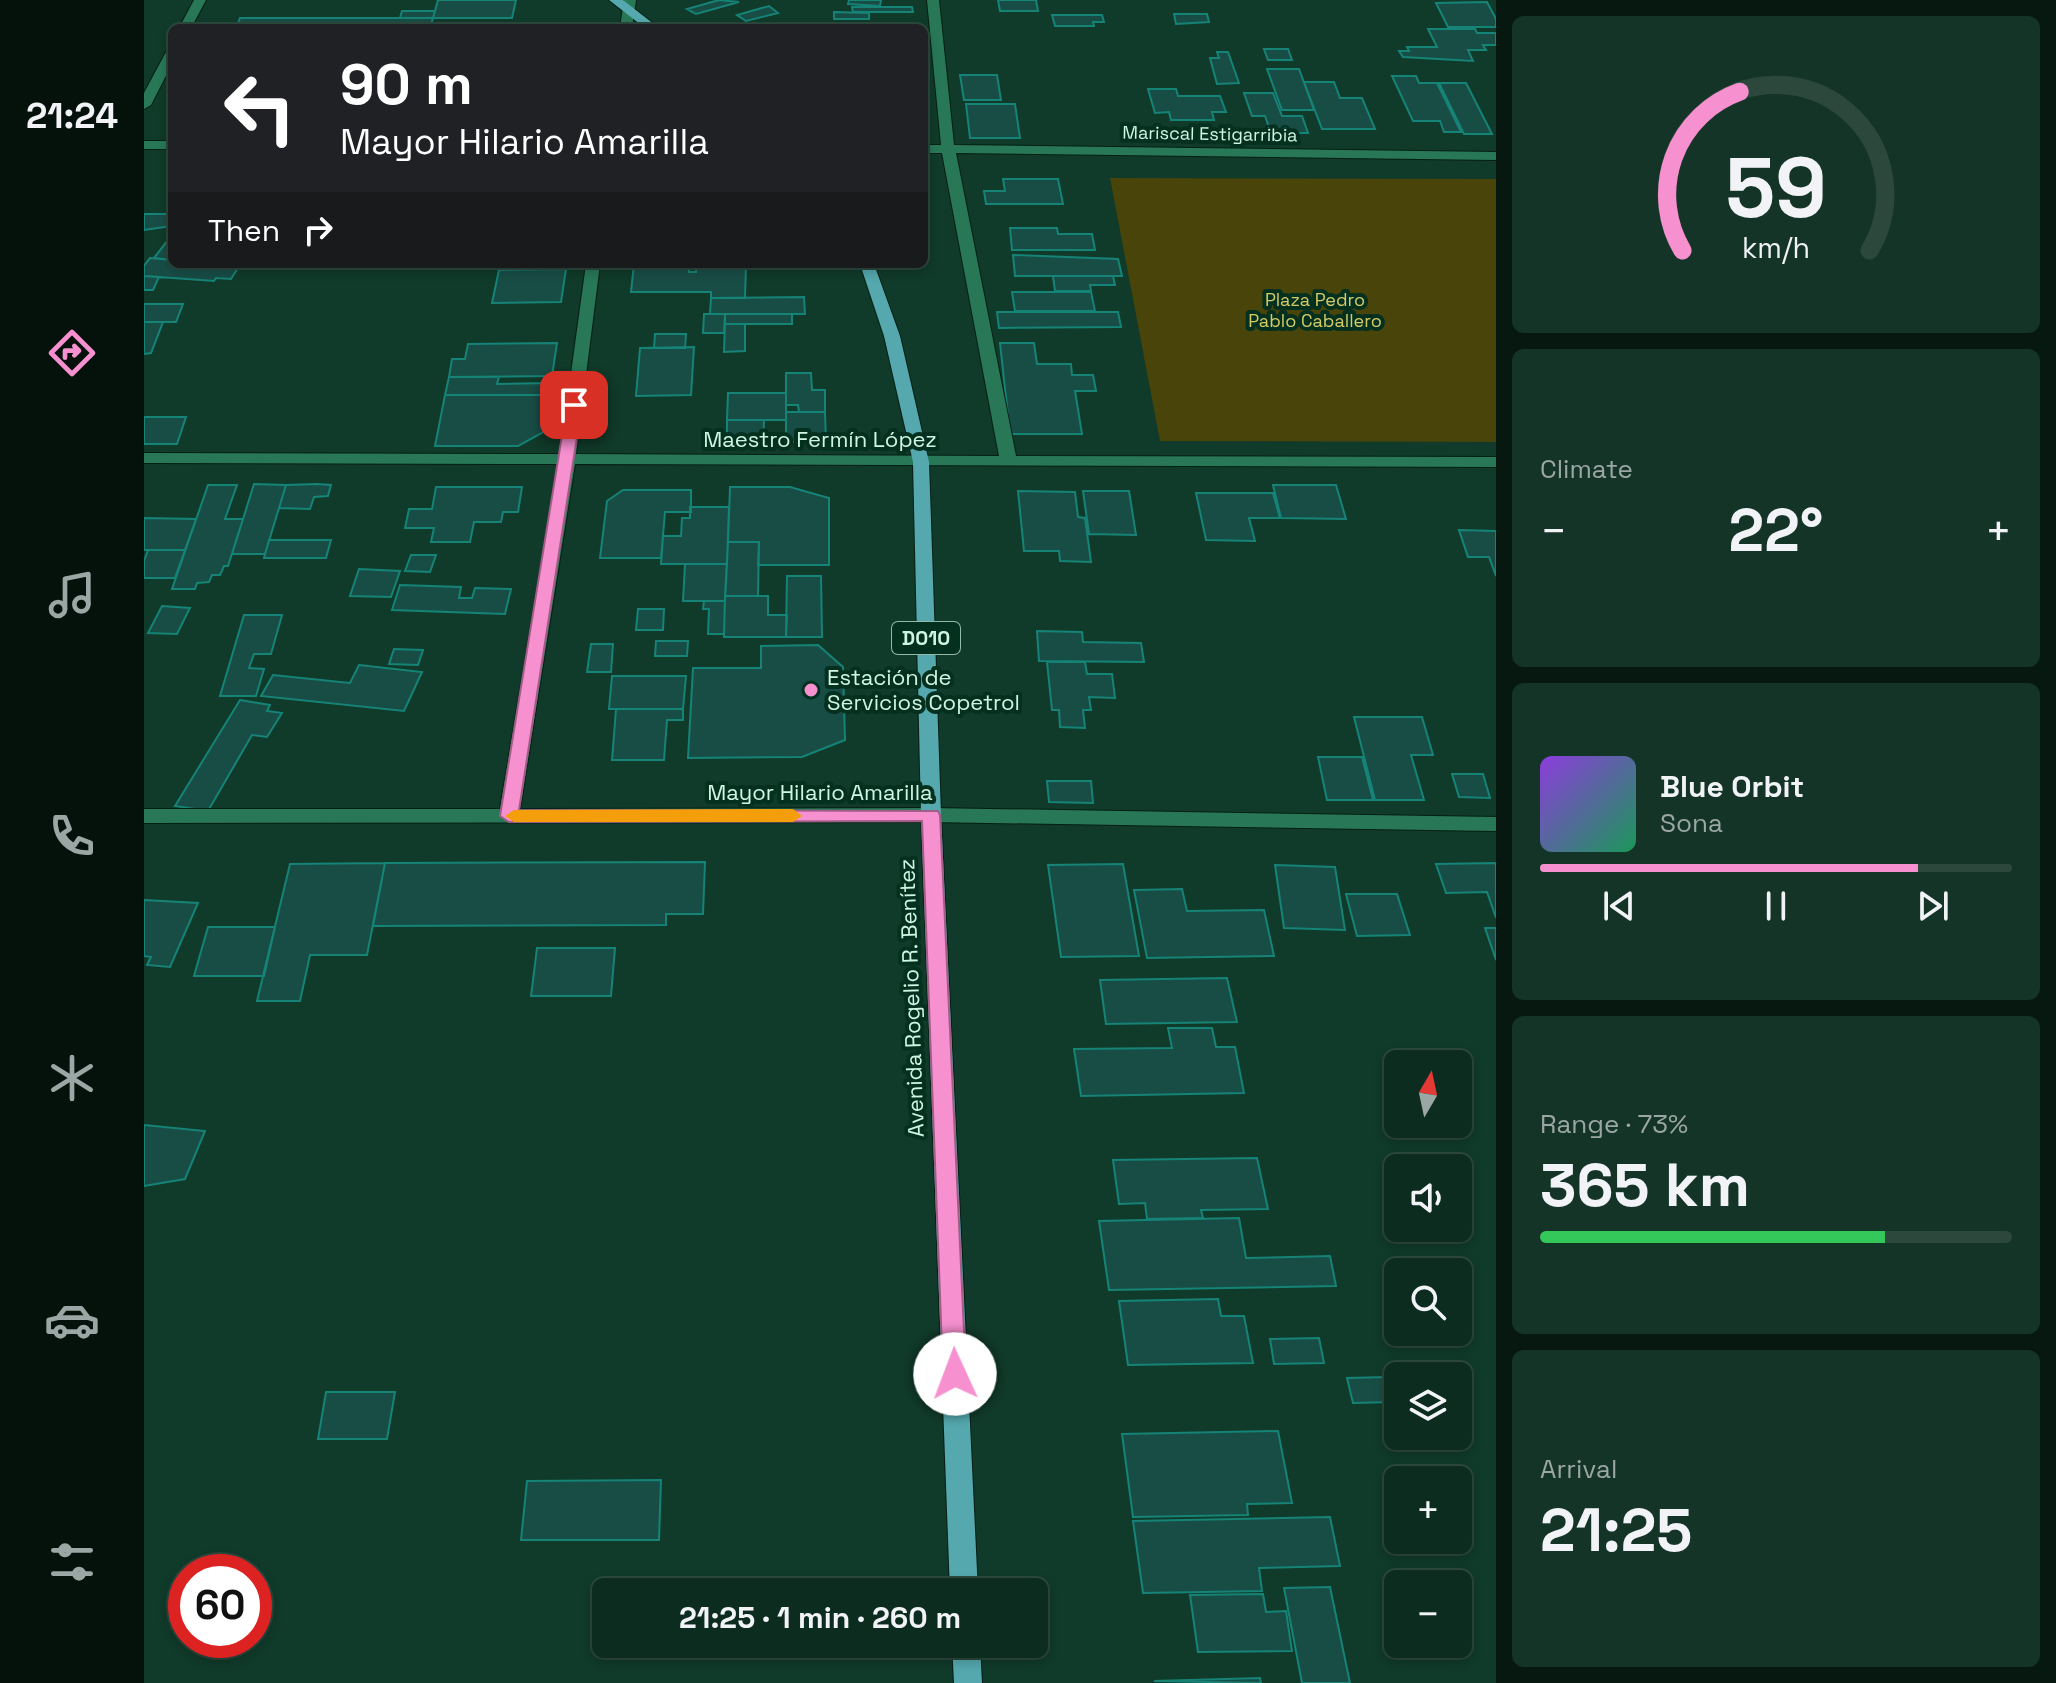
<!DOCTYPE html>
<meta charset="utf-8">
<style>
:root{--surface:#0c2c1f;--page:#153428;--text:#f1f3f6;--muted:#9aa7a4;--line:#2c483d;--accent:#f690cf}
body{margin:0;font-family:"Space Grotesk",sans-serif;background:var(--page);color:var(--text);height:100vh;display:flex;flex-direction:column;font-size:30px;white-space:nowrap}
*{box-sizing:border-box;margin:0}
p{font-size:26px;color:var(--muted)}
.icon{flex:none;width:44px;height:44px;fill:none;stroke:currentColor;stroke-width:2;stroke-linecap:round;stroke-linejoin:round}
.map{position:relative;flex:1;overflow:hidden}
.details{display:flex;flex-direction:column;gap:16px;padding:16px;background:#071811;width:560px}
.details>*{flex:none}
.hud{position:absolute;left:24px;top:24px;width:760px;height:244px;border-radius:12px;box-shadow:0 4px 12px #0003,0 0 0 2px var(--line);background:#202124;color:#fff;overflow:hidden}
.needle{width:52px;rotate:9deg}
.buttons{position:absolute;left:1240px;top:1050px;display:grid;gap:16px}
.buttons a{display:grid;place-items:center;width:88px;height:88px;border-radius:12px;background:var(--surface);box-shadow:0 4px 12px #0003,0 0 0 2px var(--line);font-size:40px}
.speed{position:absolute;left:24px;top:1554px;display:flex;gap:16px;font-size:40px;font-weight:700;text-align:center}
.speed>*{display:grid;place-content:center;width:104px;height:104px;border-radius:50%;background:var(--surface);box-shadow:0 4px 12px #0003,0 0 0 2px var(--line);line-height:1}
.speed .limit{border:12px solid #d22;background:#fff;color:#111}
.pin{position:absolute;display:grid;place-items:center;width:68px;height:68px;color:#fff;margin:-34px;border-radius:16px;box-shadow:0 4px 12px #0006}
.me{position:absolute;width:88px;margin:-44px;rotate:358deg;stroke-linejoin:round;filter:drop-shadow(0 0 6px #0008)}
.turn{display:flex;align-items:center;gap:28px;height:168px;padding:0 40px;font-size:36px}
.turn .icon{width:104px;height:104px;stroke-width:2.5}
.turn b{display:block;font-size:56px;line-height:68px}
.then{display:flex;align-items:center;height:76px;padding:0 40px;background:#0003;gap:16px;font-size:30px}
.big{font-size:60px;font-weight:800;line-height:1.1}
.details .card{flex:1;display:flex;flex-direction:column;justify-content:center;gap:12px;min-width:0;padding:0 28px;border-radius:12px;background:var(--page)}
.details .dial{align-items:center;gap:0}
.dial svg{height:208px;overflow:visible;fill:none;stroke:var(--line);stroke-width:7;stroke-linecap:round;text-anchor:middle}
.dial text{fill:var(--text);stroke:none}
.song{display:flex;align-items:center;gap:24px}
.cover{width:96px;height:96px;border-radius:12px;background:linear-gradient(135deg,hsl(270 70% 55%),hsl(150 70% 35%))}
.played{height:8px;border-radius:4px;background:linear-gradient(90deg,var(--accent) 80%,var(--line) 80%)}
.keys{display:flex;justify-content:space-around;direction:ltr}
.heat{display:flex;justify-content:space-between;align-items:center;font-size:44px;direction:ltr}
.charge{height:12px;border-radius:6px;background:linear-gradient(90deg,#34c759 73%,var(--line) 0)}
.trip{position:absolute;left:448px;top:1578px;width:456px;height:80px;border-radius:12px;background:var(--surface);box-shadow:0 4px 12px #0003,0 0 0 2px var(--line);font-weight:800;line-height:80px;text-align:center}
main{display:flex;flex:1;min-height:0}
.tab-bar{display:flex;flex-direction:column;width:144px;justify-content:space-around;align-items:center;background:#05120c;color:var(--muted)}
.tab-bar .icon{width:56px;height:56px}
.tab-bar .current{color:var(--accent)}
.tab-bar b{font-size:36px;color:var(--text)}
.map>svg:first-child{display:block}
</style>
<main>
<nav class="tab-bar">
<b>21:24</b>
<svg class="icon current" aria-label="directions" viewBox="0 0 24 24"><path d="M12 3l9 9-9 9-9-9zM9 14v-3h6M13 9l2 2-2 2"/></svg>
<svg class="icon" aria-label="music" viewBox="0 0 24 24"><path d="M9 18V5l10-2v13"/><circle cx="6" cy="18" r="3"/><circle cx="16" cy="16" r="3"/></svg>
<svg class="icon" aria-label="phone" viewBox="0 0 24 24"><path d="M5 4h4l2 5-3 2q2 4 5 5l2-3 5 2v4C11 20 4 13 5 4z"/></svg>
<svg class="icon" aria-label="climate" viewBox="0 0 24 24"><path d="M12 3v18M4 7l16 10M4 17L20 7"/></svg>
<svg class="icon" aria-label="car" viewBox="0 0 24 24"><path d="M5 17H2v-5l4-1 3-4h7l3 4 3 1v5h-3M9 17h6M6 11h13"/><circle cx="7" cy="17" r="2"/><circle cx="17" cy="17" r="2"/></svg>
<svg class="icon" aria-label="filters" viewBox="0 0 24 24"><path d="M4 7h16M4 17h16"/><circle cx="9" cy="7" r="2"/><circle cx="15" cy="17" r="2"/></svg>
</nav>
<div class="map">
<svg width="1352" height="1683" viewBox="0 0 1352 1683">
<rect width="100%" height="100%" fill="#103a29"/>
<!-- green -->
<path fill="#49440a" d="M966,178L1352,179V442L1016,441Z"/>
<!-- building -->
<path fill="#184d46" stroke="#168377" stroke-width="2" d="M294,0H372L368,18H289Z
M575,0L595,2L552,14L543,9Z
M705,0H737L736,6L704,4Z
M854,0H892L894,11H856Z
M1343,2L1352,19V27H1304L1292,3Z
M625,6L634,13L602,21L593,15Z
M708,7H768L769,12H709Z
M258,11H291L289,18H256Z
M690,12L725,13V19H690Z
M1030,14H1063L1065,22L1032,24Z
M908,15H958L960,22H949L950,26H911Z
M96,18H289L286,28H92Z
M1284,29H1331L1333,33H1352V45H1339L1342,50H1324L1329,61L1259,57L1255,51H1265L1263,47H1293Z
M1120,49H1144L1148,60H1124Z
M1073,52H1084L1095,83L1073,84L1066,58H1075Z
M1123,69H1155L1170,110H1138Z
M816,75H853L857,100H820Z
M1248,76H1272L1275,83H1293L1317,132H1300L1296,121H1269Z
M1160,82H1190L1196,98H1218L1231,129H1178Z
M1295,83H1322L1348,134H1320Z
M1004,89H1032L1034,96H1076L1082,112H1068L1070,120H1027L1025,112L1011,113Z
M1100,93H1129L1138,116H1158L1164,133H1127L1121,116H1108Z
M822,104H871L876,138H826Z
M859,179H914L919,204H842L840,191H861Z
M0,214H28V226L0,230Z
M866,228H913L914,234H948L951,250H868Z
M24,240L28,241V260L10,258Z
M869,255L974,259L978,276H871Z
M6,258L28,260V264H82L80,267L94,268L87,279L72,278L70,281L0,276V266Z
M490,264H545V272H552V264H602L601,298H567V292H487Z
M422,269L417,302L348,303L355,270Z
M0,276L15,277L9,290H0Z
M909,276H969L971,285H946L947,291H911Z
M868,292H947L951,311H871Z
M660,297L661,314H566L567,298Z
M0,304H39L32,322H0Z
M853,312H974L977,327L855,328Z
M560,314H581L580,333H559Z
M581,314H648V324H581Z
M0,322H19L7,353L0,354Z
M581,324H601V351L580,352Z
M511,334H542L541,348H510Z
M413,343L408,376L305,377L308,359H321L324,344Z
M856,343H890L893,364H927L928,375H949L952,391H931L938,434H866Z
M550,347L547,395L492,396L496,348Z
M642,373H667L668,390H681V412H655L654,405H642Z
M305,377H355L353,384L407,383L406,395H301Z
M584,393H642V420H583Z
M301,395H406L401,431L374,446H291Z
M642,412H681L682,442H642Z
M0,417H42L33,444H0Z
M583,420H620L619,445H583Z
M110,484L142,485L121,554H88Z
M64,485H93L81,519H99L84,566H80L76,575H68L65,582L53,583L51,589H28Z
M142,485L173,484L187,485L184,496L170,497L166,509L135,508Z
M1129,485H1192L1202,519L1137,518Z
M292,487H378L374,512H359L357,522H330L326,542H287L290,528H261L265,509H288Z
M586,487H646L685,498V565H614L615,542H584Z
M479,490H547V512H521L517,558H456L463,501Z
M874,491L931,492L934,517L941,518L947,562L916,561L915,551H880Z
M939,491H985L992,535L945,534Z
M1052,493H1129L1136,518H1105L1111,541L1062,540Z
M546,507H585L583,564H517L519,536H537L538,518H546Z
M0,518L52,519L41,550H0Z
M1315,530L1352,531V576L1345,557H1324Z
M125,540H187L182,558H120Z
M584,542H615L614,596H581Z
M4,550H41L31,578H0V561Z
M267,555H292L286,572L261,571Z
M541,564H583L581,601H539Z
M215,569L256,571L247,597L206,596Z
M643,576H677L678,637H642Z
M256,585L317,587L315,598H328L331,588L367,589L361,614L248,610Z
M581,596H624V615H643L642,637H580Z
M560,601H581L580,634H564L565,609H559Z
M18,606L46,608L33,634L4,633Z
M494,609H520L519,630H492Z
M100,615H138L127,654H110L105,668L120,669L112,696H76Z
M893,631L938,632L939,642L997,643L1000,662L895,661Z
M512,641H544L543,656H511Z
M447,644H469L467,672H443Z
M674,645L699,667L701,740L658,757L544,758L549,668H617V646Z
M250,649L279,650L274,665L245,664Z
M903,662H941L943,674H968L971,698L945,697L947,710H939L941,728L916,727L915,710H908Z
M215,665L278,672L260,711L117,696L129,675L206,683Z
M468,676H542L539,709H465Z
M96,700L126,705L123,711L138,713L123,737L108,735L64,811L31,806Z
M472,709H539V720H523L520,760H468Z
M1210,717H1278L1289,755H1267L1280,800H1231Z
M1174,757H1218L1229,800H1183Z
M1308,774H1339L1346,798L1315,797Z
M903,781H947L949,803L905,802Z
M561,862L559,914H522V925L229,926L241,863Z
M241,863L223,955H166L156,1001H113L146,864Z
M1352,863V918L1343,892L1302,893L1292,864Z
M979,864L995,956L917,957L904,865Z
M1131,865L1191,867L1201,930L1140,928Z
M1038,889L1043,911L1120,910L1130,956L1003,958L990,890Z
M1202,894H1253L1266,935L1213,936Z
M0,900L54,903L26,967L3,965L7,957L0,956Z
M64,927H131L120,976H50Z
M1341,928H1352V960Z
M393,948H471L467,996H387Z
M1083,978L1093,1022L962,1024L956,980Z
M1024,1028H1068L1072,1047H1091L1100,1093L937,1096L930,1049L1028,1048Z
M0,1125L61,1131L41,1179L0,1186Z
M1113,1158L1124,1209L1057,1210L1059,1218L1003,1219L1001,1203L975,1204L969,1160Z
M1095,1218L1102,1258L1186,1256L1192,1286L965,1290L955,1221Z
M1074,1299L1077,1316H1100L1109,1363L984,1365L975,1301Z
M1175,1338L1180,1363L1130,1364L1126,1339Z
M1244,1377L1250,1402L1209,1403L1203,1378Z
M182,1392H251L243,1439H174Z
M1134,1431L1148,1503L1103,1504L1104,1515L989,1517L978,1434Z
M517,1480L515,1540H377L383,1481Z
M1186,1517L1196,1566L1115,1568L1118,1591L999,1593L989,1521Z
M1186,1587L1206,1683H1158L1140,1588Z
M1119,1594L1122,1612L1142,1611L1148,1651L1054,1652L1046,1595Z
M1116,1678L1117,1683L1010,1681Z"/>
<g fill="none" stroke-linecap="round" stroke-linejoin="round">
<!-- minor casing -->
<g stroke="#061f14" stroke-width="2">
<path id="minor" d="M50,0H62L47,28H35Z
M480,0H492L488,28H476Z
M783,0H795L810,145L1352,152V160L812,153L872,456L1352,457V467L431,464L376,809L787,808L1352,817V831L787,822L0,823V809H356L414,464L0,463V453L416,454L442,264H456L432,454L855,456L798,153H780V145H797Z
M28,48V64L7,105L0,109V93L22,52Z
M0,141H28V149H0Z"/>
</g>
<!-- major casing -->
<g stroke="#061f14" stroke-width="2">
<path id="major" d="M465,0H479L515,28H501Z
M716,264H730L756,336L785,462L797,815L834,1592H806L777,815L769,462L740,336Z
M808,1644H836L838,1683H810Z"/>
</g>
<!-- minor -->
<use href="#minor" fill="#287858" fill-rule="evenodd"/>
<!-- major -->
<use href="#major" fill="#54a8ae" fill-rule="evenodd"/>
</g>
<!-- route -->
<path fill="#f690cf" stroke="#a05e87" stroke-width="2" d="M430,400L438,405L375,810L794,811L796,815L822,1374L819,1381L811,1384L803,1381L799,1374L778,821L365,822L356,816L423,405Z"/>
<!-- slow -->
<path fill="#f59e0b" d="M649,809L658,816L649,822H370L361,816L370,810Z"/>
<!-- markers -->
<circle fill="#f690cf" stroke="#043020" stroke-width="3" cx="667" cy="690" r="8"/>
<g text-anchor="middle" stroke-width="8" stroke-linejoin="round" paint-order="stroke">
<!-- far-street labels -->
<g font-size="18" fill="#d0f5e2" stroke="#043020">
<text transform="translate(1066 134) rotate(1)" y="6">Mariscal Estigarribia</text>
</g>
<!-- far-park labels -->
<g font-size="18" fill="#d6cb66" stroke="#043020">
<text x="1171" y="306">Plaza Pedro<tspan x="1171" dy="21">Pablo Caballero</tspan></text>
</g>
<!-- shield labels -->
<rect fill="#043020" stroke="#93baa8" stroke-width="2" x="748" y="622" width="68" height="32" rx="6"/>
<g font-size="20" font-weight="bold" fill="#d0f5e2">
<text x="782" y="645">D010</text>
</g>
<!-- street labels -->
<g font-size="22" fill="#d0f5e2" stroke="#043020">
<text x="676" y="447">Maestro Fermín López</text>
<text x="676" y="800">Mayor Hilario Amarilla</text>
<text transform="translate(767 998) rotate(-92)" y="8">Avenida Rogelio R. Benítez</text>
</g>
<!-- poi labels -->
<g font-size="22" fill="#d0f5e2" stroke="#043020" text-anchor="start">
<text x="683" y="685">Estación de<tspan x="683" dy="25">Servicios Copetrol</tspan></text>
</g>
</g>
</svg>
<div class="buttons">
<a><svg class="needle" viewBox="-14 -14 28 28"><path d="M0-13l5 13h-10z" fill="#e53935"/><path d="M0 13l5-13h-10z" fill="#9aa7a4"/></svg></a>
<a><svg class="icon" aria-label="sound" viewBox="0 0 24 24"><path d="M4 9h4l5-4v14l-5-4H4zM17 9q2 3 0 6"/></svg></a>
<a><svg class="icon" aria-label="search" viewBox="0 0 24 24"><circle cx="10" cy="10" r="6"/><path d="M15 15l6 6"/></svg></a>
<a><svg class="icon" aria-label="layers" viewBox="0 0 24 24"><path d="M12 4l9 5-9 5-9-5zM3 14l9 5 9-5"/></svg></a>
<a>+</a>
<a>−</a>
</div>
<div class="speed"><div class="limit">60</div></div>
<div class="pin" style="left:430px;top:405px;background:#d93025"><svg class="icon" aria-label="arrive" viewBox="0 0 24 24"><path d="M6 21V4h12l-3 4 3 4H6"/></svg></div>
<svg class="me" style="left:811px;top:1374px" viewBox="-20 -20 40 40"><circle r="19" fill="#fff"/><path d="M0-13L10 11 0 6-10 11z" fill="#f690cf"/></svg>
<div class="trip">21:25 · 1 min · 260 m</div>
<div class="hud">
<div class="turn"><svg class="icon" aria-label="left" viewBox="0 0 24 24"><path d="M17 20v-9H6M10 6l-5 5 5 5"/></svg><div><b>90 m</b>Mayor Hilario Amarilla</div></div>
<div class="then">Then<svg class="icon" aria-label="right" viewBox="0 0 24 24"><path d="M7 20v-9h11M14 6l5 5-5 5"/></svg></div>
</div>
</div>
<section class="details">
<div class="card dial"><svg viewBox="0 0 100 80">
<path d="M14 69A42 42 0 1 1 86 69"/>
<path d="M14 69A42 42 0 0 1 36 8" stroke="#f690cf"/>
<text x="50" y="56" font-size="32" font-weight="700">59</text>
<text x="50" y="72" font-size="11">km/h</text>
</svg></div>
<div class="card"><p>Climate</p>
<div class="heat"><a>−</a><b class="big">22°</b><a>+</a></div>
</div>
<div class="card">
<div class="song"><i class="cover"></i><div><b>Blue Orbit</b><p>Sona</p></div></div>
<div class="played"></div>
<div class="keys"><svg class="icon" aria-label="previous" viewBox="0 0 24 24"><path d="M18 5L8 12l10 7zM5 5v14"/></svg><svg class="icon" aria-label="pause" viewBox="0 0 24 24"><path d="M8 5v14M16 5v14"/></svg><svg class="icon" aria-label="next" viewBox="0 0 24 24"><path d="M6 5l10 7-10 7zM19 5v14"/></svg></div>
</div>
<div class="card"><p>Range · 73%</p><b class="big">365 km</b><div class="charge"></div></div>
<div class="card"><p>Arrival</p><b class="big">21:25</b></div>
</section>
</main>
